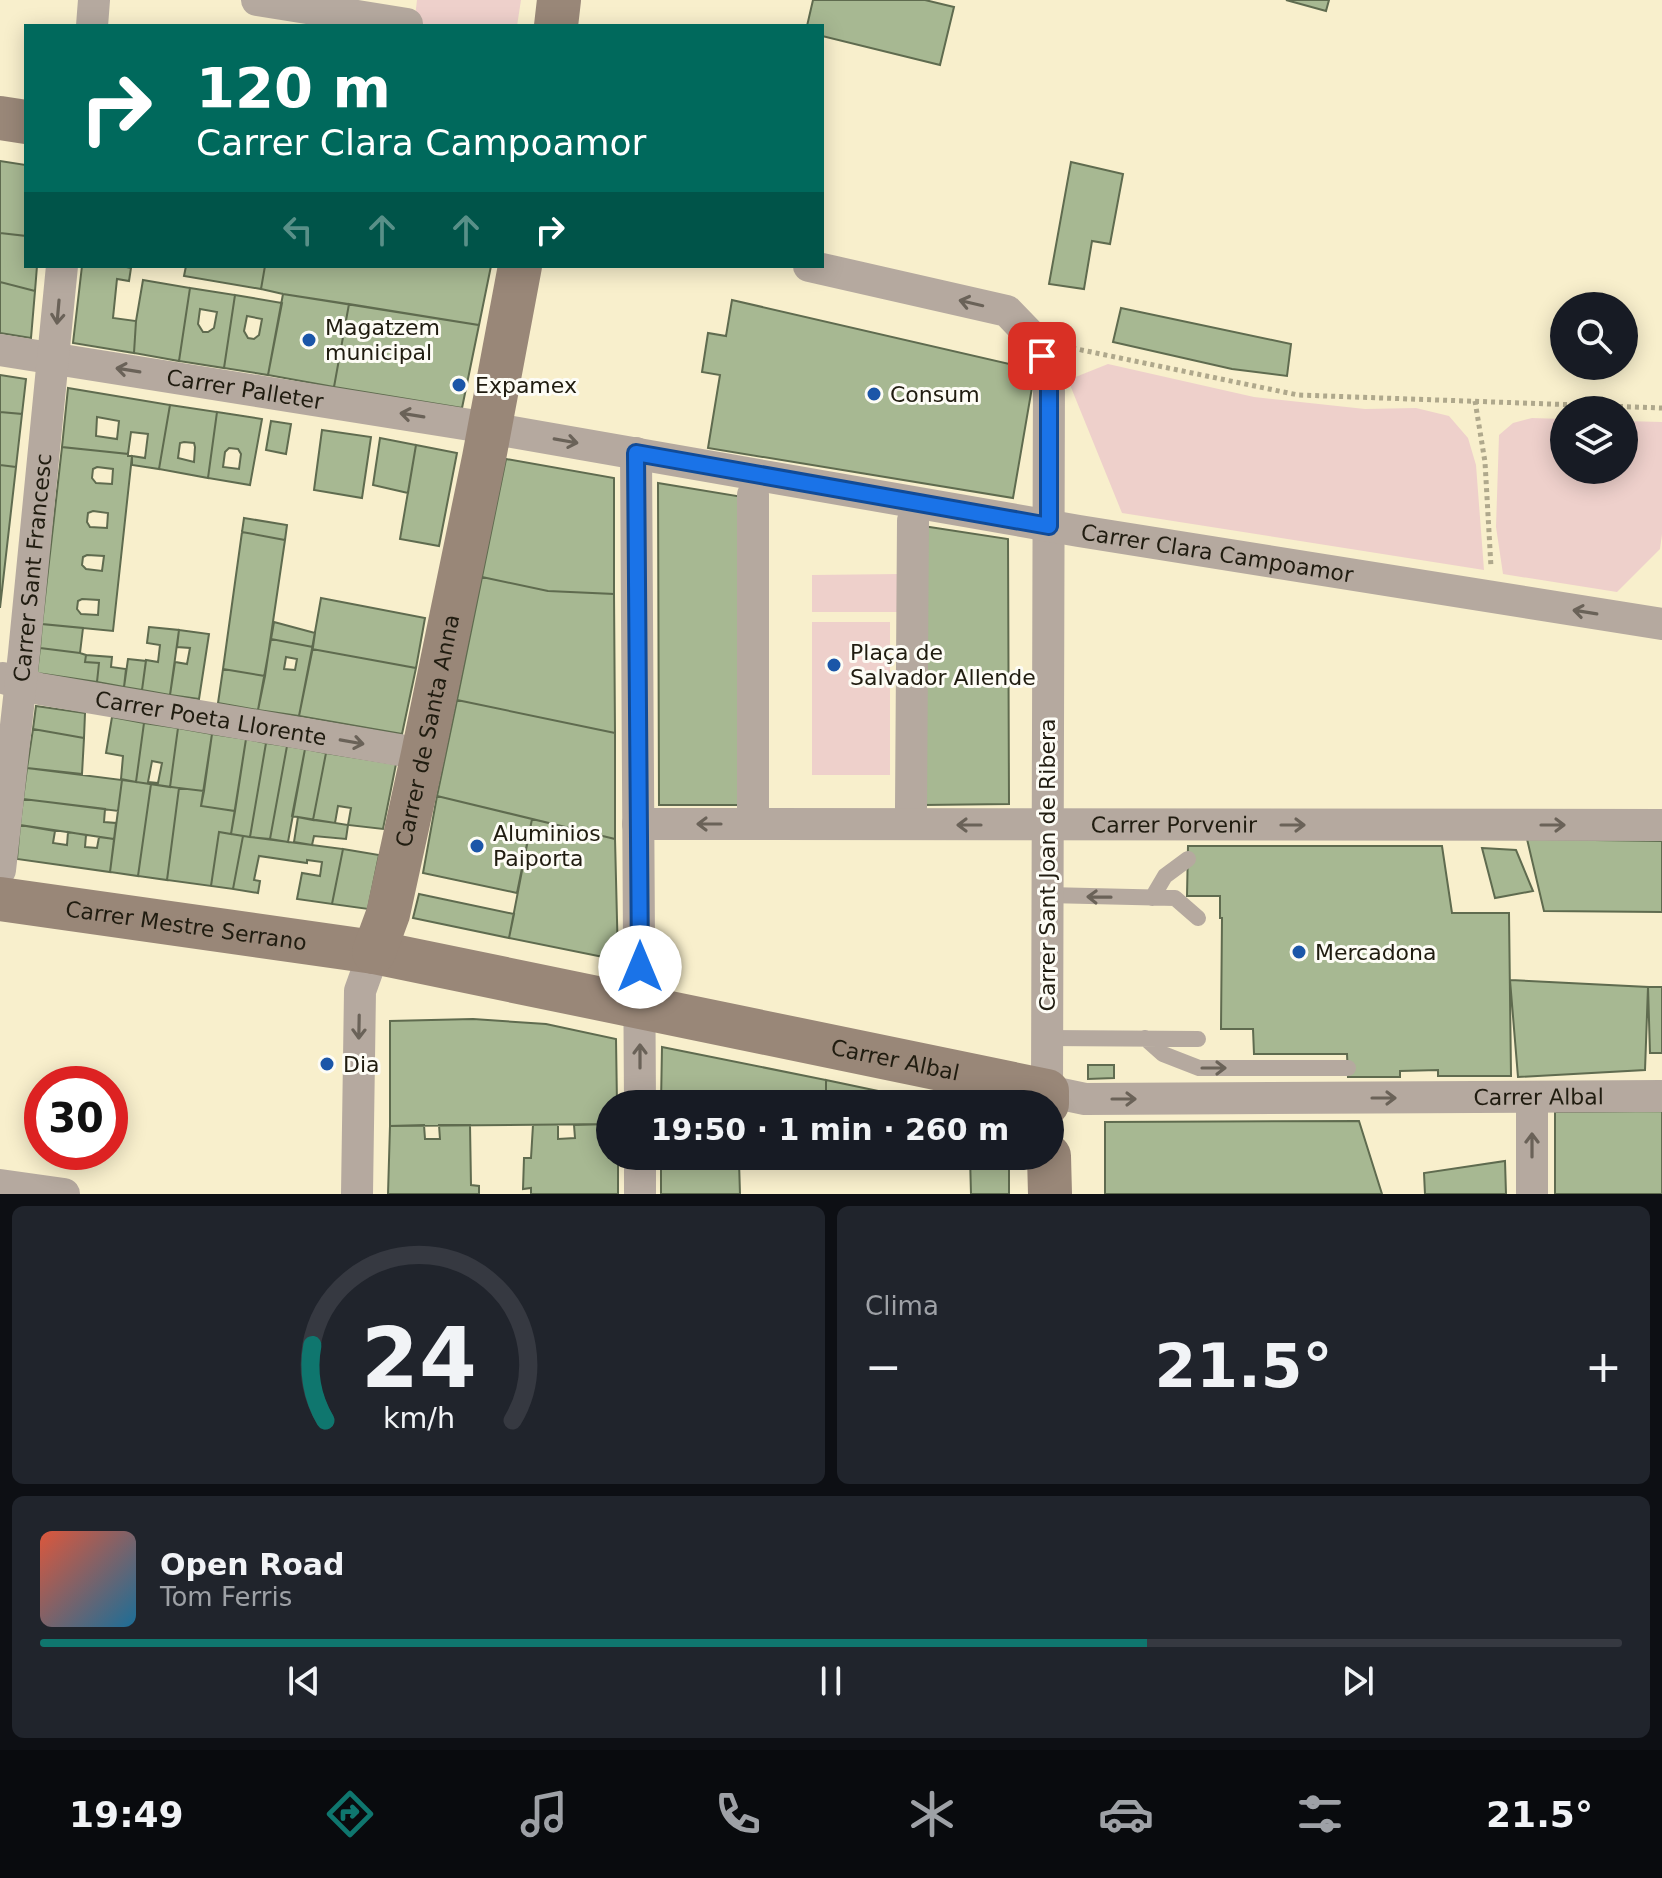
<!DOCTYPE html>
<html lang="es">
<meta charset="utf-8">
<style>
:root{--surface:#171b24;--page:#20242c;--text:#f1f3f6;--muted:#9ea1a6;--line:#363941;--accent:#0f766e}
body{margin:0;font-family:"DejaVu Sans",sans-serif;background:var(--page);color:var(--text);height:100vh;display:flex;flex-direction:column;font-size:30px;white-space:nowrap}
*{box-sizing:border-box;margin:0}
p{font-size:26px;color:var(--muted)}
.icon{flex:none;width:44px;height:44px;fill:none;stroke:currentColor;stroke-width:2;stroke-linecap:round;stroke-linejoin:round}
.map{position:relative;height:1194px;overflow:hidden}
.side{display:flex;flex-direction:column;gap:12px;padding:12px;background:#0d0f14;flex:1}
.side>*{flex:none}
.guide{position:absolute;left:24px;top:24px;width:800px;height:244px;border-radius:0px;box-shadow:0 4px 20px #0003;background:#00695c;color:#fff;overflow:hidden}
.tools{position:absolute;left:1550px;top:292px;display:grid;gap:16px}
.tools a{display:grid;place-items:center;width:88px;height:88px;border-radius:50%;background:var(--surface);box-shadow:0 4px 20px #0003;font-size:40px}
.speed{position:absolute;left:24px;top:1066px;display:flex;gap:16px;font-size:40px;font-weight:700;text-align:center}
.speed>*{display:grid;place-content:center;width:104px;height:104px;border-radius:50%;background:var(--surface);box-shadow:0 4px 20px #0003;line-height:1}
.speed .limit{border:12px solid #d22;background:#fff;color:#111}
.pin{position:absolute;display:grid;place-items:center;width:68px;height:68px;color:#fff;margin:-34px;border-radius:16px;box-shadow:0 4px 12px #0006}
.me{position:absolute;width:88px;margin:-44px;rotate:0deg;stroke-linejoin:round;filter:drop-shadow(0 0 6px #0008)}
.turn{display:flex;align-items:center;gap:28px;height:168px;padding:0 40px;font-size:36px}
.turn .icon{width:104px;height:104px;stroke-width:2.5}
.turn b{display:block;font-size:56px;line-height:68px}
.lanes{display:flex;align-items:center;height:76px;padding:0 40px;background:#0003;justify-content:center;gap:40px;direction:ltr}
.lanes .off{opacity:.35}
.big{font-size:60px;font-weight:600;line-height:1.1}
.side .tile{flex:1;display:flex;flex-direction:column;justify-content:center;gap:12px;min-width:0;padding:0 28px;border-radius:12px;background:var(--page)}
.side .dial{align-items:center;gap:0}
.dial svg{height:208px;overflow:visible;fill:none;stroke:var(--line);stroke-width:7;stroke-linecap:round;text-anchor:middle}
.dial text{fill:var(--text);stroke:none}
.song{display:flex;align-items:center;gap:24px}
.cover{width:96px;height:96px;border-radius:12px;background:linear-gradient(135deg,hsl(10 70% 55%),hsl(200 70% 35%))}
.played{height:8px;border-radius:4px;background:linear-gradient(90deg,var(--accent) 70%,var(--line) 70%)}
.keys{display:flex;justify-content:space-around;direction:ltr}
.heat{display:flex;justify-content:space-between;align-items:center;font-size:44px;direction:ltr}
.side .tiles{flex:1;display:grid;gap:12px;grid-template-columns:1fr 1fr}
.tile:last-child{grid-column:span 2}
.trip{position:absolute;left:596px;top:1090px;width:468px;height:80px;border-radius:40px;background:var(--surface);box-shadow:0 4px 20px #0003;font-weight:600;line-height:80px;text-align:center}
.tabs{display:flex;height:128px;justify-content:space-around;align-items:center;background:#090b0e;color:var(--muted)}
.tabs .icon{width:56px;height:56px}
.tabs .selected{color:var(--accent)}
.tabs b{font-size:36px;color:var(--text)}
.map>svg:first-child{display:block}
</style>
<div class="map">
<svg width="1662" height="1194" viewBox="0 0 1662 1194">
<rect width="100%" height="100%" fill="#f8efcc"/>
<!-- green -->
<path fill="#eed0cb" d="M417,0H521L517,26H414Z
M1108,364L1254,397L1365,409L1416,408L1449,416L1468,438L1476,465L1484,570L1122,513L1068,380Z
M1532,418L1564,419V470H1624V421L1662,422V534L1660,549L1617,592L1503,574L1496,527L1499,435L1513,423Z
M900,574V612H812V575Z
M812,622H890V775H812Z"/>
<!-- building -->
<path fill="#a7b892" stroke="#5f6b4f" stroke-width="2" fill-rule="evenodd" d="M813,0H925L954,7L940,65L822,36V26H807Z
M1286,0H1329L1326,11Z
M0,161L26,165V236L0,233Z
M1071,162L1123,174L1110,244L1092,241L1084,289L1049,284Z
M0,233L26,236V266H37L35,291L0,282Z
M82,266H122L131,268L129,281L117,279L113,318L136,321L134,353L73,343Z
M186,266H265L261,289L184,276Z
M265,266H491L479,325L283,294L261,289Z
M143,280L190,288L179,361L134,353L136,321Z
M0,282L35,291L31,338L0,333Z
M190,288L235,295L224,368L179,361ZM200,309L217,312L214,328L208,332H203L198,324Z
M283,294L349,304L334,387L268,375Z
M235,295L282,303L268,375L224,368ZM247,316L262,319L259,335L254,339L248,338L244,331Z
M732,300L1035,370L1013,498L708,448L720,375L702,372L708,333L726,336Z
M349,304L479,325L462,408L334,387Z
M1121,308L1291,344L1287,376L1232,369L1113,342Z
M0,375L26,379L22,414L0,412Z
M68,388L170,405L159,469L132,465V456L145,458L148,434L131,432L128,454L62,447ZM97,417L119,421L117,439L96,436Z
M170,405L217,412L208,478L159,469ZM184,442L194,443L195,447L194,462L178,458L180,443Z
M0,412L22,414L16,467L0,465Z
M217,412L262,419L250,485L208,478ZM229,448L238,449L241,454L239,469L223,467L225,452Z
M271,421L291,424L286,454L266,450Z
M322,430L371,437L362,498L314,490Z
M380,438L416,445L408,493L373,485Z
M416,445L457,453L439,546L400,539Z
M62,447L128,454V456H132L113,631L42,624ZM97,467L113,469L112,484L96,483L92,478L93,469ZM93,511L108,513L107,528L90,527L87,522L88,513ZM87,555L104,556L102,571L86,569L82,565L83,557ZM82,599L99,600L98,615L81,614L77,609L78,601Z
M506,459L614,478V594L548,591L482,577Z
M0,465L16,467L0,608Z
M658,483L743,497L745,805H659Z
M244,518L287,525L285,540L242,532Z
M923,526L1008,539L1009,804L923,805Z
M242,532L285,540L265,676L223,669Z
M482,577L548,591L614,594L615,733L457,700Z
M321,598L425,618L416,668L312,649Z
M274,622L315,633L313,647L271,639Z
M42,624L83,628L80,653L40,648Z
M149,627L179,630L170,695L142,690L146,660L158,662L160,645L147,643Z
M179,630L209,634L199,699L170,695L175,662L187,664L190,648L177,647Z
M271,639L313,647L299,716L258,710ZM286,657L297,659L295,670L284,669Z
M40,648L80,653L86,655L85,662L99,663L97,682L37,673Z
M312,649L416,668L402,734L299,716Z
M86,655L112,657L111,667L126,669L124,687L97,682L99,663L85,662Z
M128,659L146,661L142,690L124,687Z
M223,669L265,676L258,710L218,703Z
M457,700L615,733V839L437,796Z
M36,706L85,713L84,738L33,729Z
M112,717L144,723L136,782L121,779L123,756L106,753Z
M144,723L178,728L170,787L136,782ZM152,761L162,763L158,783L148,782Z
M178,728L212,734L204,791L170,787Z
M33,729L84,738L82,774L27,768Z
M212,734L246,739L235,811L201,806Z
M246,739L266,743L250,837L231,834Z
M266,743L287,746L270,839L250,837Z
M287,746L305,749L288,842L270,839Z
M305,749L326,753L313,820L292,816Z
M326,753L396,764L383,829L348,825L351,808L338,806L335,823L313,820Z
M27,768L122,780L118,811L23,799Z
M122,780L151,784L138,876L110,872Z
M151,784L179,788L167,880L138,876Z
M179,788L204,791L201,806L235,811L231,834L219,832L211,886L167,880Z
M437,796L532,819L517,893L423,873Z
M23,799L105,809L104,822L116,823L114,839L20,825Z
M298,817L348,825L346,839L314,836L312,845L294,842Z
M532,819L615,839L618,960L509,938Z
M20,825L55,831L53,843L67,845L68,832L86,835L85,847L97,848L99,837L114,839L110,872L17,859Z
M219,832L243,836L233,889L211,886Z
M243,836L343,849L332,904L297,899L302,873L320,876L322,862L307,860V863L259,856L254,880L260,881L258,893L233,889Z
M1527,839L1662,841V912L1544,911Z
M1188,846H1442L1452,913H1509L1511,1076H1438V1070L1400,1071V1077H1348L1347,1054H1254L1253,1029H1221L1222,918H1220V896H1187Z
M1482,848L1516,850L1533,891L1495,898Z
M343,849L379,855L368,909L332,904Z
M419,894L514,914L509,938L413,918Z
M1510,980L1648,987L1645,1070L1518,1077Z
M1648,987H1662V1053H1650Z
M473,1019L546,1024L616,1039L617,1104H610V1124L390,1126V1021Z
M662,1047L826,1080V1104H661Z
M1088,1065H1114V1078L1088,1079Z
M826,1080L940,1104H826Z
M1662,1111V1194H1555V1112Z
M1359,1121L1382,1194H1105V1122Z
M610,1124V1156H618V1194H531V1188L523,1189L524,1158H531L533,1125H558V1139L575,1138L574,1125Z
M424,1125L425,1139H440L439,1125H470L471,1185L479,1186V1194H388L390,1126Z
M661,1156H739V1162L661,1161Z
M970,1156H1009V1194H971Z
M661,1161L739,1162L740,1194H661Z
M1505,1161L1506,1194H1425L1424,1173Z"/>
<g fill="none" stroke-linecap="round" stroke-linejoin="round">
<!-- path -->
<path stroke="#afa88c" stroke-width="5" stroke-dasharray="4 4" stroke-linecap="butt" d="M1072,348L1298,395L1662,408
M1475,401L1485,462L1491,567"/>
<!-- lane -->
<path stroke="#b5a99f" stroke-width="16" d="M1047,895L1175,898L1198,918
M1152,898L1165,876L1188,859
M1047,1038L1198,1039
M1145,1038L1163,1054L1199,1068H1348"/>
<!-- street -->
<g stroke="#b5a99f" stroke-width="32">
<path d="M257,0L407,24"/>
<path d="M92,26L94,0"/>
<path id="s1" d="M809,266L1007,311L1036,341L1049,370L1047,1091L1085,1099L1662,1096"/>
<path id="s2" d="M0,350L489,428L1079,531L1662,624"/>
<path d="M636,453L640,1104"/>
<path id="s3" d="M3,678L40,689L423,754"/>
<path d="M753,808V495"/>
<path d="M911,808L913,521"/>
<path id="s4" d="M638,824L1662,825"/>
<path id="s5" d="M0,870L24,653L62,266"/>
<path d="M1532,1097V1194"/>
<path d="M640,1156V1194"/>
<path d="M0,1185L64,1194"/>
<path d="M357,1194L360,991L374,952"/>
</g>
<!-- secondary -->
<g stroke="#998778" stroke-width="44">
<path d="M556,26L559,0"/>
<path d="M0,118L26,122"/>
<path id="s6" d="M0,899L374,952L1047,1091V1104"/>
<path id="s7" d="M374,952L388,914L423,754L484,458L520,266"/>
<path d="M1049,1156L1050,1194"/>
</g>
</g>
<!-- one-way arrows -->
<defs><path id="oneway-shaft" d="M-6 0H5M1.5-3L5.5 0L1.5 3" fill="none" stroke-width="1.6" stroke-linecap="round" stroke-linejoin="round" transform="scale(2)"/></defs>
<g stroke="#6a6258">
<use href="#oneway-shaft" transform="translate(971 303) rotate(-167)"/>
<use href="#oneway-shaft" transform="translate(58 312) rotate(95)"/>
<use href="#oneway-shaft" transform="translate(128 370) rotate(-171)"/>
<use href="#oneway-shaft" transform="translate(412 415) rotate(-171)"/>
<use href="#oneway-shaft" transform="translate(566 441) rotate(10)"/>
<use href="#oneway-shaft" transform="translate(1585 612) rotate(-171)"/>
<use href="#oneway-shaft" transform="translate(352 742) rotate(10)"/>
<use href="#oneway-shaft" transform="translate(709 824) rotate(-180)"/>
<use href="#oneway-shaft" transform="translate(969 825) rotate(-180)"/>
<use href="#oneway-shaft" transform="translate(1293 825)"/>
<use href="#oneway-shaft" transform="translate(1553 825)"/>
<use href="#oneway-shaft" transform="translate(1099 897) rotate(-179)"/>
<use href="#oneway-shaft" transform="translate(359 1027) rotate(91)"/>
<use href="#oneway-shaft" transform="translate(640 1056) rotate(-90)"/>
<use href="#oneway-shaft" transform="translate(1214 1068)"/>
<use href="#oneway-shaft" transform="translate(1384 1098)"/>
<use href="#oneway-shaft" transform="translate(1124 1099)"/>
<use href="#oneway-shaft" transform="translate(1532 1145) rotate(-90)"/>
</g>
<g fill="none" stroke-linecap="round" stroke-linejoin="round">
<!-- route casing -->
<g stroke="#114b97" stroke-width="20">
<path id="route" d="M640,967L636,453L1049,526V370L1042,356"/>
</g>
<!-- route -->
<use href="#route" stroke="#1a73e8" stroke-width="14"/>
</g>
<!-- markers -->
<g fill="#1b56a8" stroke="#fdfcf5" stroke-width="3">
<circle cx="309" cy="340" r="8"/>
<circle cx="459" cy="385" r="8"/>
<circle cx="874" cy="394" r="8"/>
<circle cx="834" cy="665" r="8"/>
<circle cx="477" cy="846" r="8"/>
<circle cx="1299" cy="952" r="8"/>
<circle cx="327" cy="1064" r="8"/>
</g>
<g text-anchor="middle" stroke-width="6" stroke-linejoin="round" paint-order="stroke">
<!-- poi labels -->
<g font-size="22" fill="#201c10" stroke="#fdfcf5" text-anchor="start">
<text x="325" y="335">Magatzem<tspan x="325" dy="25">municipal</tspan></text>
<text x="475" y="393">Expamex</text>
<text x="890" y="402">Consum</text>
<text x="850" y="660">Plaça de<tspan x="850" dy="25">Salvador Allende</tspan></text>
<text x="493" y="841">Aluminios<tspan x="493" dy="25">Paiporta</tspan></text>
<text x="1315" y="960">Mercadona</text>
<text x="343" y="1072">Dia</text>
</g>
<!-- street labels -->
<g font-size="22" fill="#201c10" stroke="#fdfcf5">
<text dy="8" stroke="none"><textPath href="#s2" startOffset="248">Carrer Palleter</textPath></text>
<text dy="8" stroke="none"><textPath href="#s2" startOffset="1234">Carrer Clara Campoamor</textPath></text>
<text dy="8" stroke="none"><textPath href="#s5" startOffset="304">Carrer Sant Francesc</textPath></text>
<text dy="8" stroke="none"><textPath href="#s3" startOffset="212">Carrer Poeta Llorente</textPath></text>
<text dy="8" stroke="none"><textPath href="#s7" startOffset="228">Carrer de Santa Anna</textPath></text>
<text dy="8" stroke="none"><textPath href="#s4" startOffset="536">Carrer Porvenir</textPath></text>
<text transform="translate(1047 865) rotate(-90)" y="8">Carrer Sant Joan de Ribera</text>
<text dy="8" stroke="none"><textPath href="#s6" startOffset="188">Carrer Mestre Serrano</textPath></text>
<text dy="8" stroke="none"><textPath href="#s6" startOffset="910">Carrer Albal</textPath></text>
<text dy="8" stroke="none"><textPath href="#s1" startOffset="1490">Carrer Albal</textPath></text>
</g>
</g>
</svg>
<div class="tools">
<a><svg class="icon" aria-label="search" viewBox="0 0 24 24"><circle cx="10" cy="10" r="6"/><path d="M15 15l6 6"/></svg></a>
<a><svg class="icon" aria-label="layers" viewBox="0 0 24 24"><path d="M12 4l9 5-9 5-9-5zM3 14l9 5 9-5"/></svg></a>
</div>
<div class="speed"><div class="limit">30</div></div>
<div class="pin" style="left:1042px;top:356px;background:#d93025"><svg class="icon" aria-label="arrive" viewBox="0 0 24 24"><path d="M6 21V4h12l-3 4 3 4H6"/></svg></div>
<svg class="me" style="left:640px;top:967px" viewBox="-20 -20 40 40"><circle r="19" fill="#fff"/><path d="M0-13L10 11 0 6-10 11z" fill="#1a73e8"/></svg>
<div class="trip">19:50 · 1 min · 260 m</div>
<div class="guide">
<div class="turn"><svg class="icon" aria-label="right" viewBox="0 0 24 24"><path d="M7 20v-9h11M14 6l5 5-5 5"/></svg><div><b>120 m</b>Carrer Clara Campoamor</div></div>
<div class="lanes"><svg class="icon off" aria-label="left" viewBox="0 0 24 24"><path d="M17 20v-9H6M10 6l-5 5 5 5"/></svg><svg class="icon off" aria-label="ahead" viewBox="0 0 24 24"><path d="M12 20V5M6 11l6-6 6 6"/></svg><svg class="icon off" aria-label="ahead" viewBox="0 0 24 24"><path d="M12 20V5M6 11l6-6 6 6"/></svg><svg class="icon" aria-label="right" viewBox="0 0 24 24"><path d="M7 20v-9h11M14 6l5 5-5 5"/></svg></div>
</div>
</div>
<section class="side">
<div class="tiles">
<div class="tile dial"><svg viewBox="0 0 100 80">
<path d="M14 69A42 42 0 1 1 86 69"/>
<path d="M14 69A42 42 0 0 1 9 40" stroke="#0f766e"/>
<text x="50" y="56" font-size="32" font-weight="700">24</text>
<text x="50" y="72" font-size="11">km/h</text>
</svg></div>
<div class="tile"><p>Clima</p>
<div class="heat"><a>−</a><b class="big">21.5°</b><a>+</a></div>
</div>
<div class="tile">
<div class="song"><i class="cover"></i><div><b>Open Road</b><p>Tom Ferris</p></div></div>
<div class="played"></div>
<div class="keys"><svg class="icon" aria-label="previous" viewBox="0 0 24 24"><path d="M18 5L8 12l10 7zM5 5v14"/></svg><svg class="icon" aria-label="pause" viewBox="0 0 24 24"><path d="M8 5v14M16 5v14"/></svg><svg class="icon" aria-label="next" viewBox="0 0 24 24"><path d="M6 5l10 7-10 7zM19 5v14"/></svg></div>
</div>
</div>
</section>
<nav class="tabs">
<b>19:49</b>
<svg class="icon selected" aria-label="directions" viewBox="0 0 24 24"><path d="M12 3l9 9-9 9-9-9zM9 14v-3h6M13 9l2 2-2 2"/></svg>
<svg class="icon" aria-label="music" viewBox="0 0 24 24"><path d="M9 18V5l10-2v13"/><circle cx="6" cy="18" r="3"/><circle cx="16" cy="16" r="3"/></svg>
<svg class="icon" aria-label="phone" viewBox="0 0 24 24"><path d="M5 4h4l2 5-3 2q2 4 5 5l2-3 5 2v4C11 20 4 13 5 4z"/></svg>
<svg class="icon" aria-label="climate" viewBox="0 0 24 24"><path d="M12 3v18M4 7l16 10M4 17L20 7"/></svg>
<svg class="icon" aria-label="car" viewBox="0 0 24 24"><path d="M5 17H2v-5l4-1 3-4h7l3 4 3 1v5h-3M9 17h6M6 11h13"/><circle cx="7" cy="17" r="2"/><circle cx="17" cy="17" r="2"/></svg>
<svg class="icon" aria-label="filters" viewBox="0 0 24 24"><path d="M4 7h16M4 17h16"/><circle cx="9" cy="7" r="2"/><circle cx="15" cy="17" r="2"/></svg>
<b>21.5°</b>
</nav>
